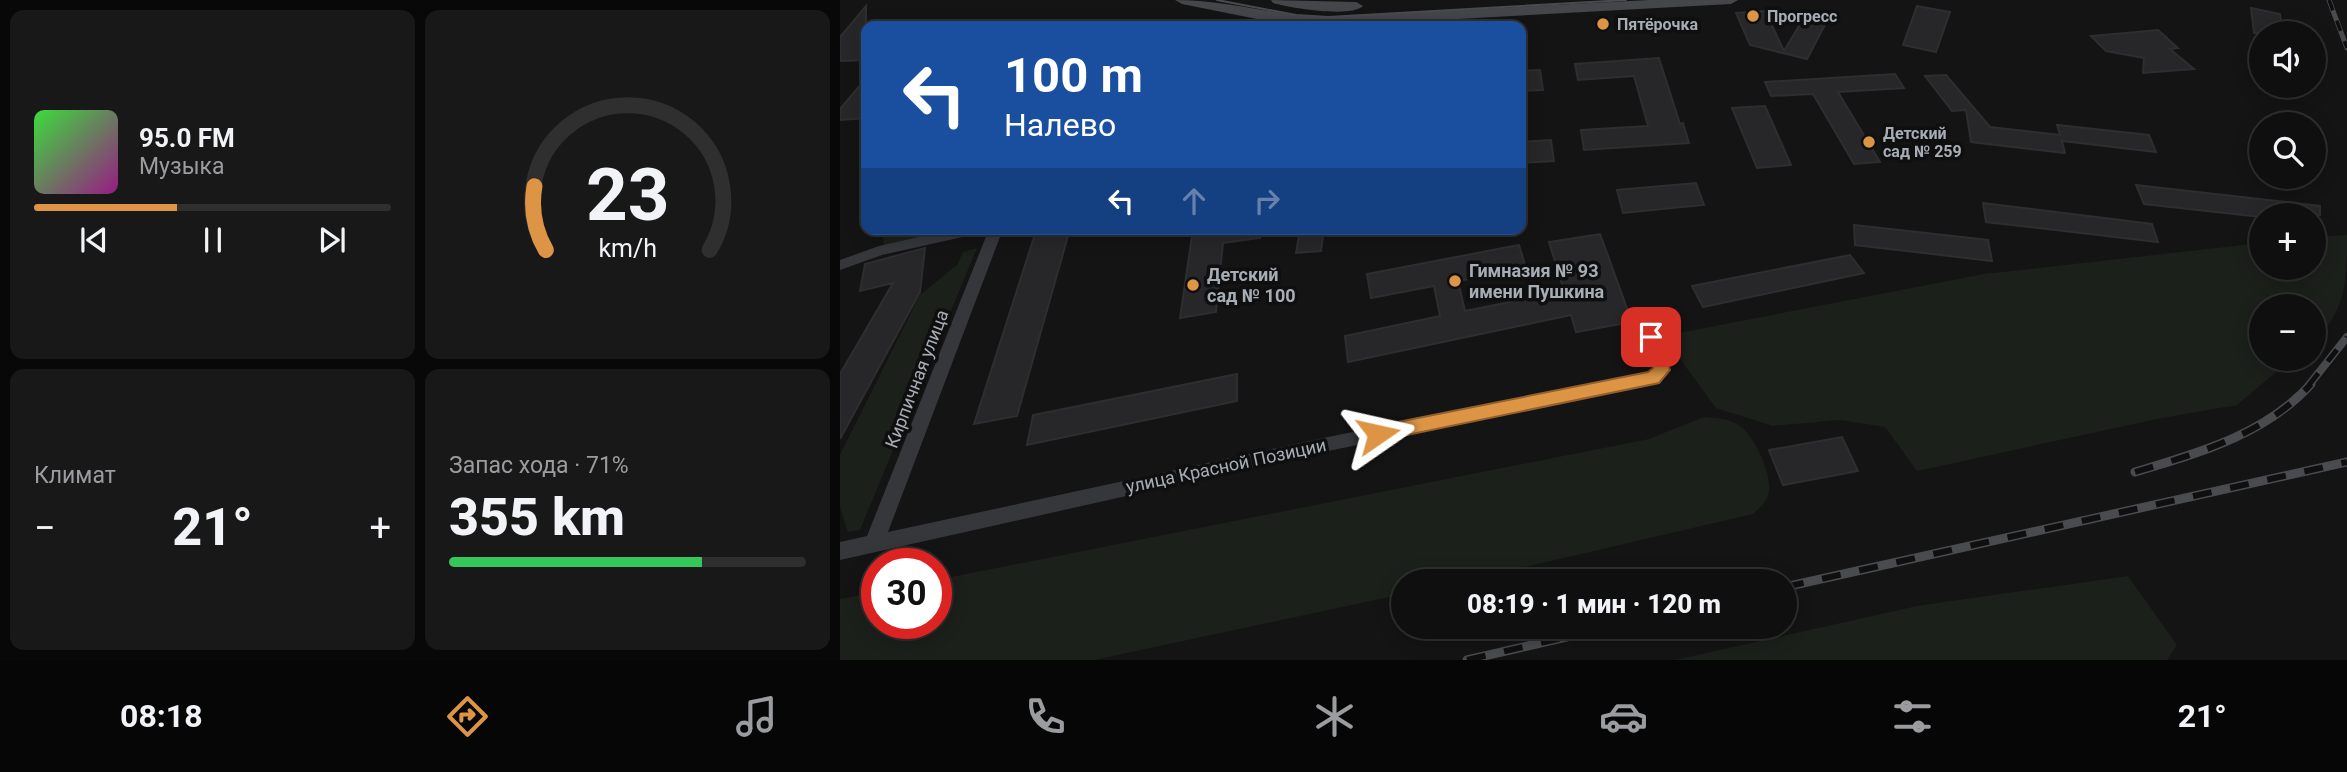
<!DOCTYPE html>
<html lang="ru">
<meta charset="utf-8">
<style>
:root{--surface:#0f0f10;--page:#181819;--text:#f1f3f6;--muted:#9b9c9f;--line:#2f2f30;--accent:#dd9545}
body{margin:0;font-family:Roboto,sans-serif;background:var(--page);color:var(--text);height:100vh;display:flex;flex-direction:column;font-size:26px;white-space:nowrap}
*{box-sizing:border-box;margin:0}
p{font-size:23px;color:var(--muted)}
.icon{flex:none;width:38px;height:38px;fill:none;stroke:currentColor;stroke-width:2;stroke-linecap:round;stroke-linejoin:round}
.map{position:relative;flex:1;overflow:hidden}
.details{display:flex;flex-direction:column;gap:10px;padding:10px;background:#080809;width:840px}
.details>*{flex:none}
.guide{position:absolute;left:21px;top:21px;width:665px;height:214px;border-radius:14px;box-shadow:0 4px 18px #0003,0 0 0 2px var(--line);background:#1a4fa0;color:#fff;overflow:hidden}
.tools{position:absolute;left:1409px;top:21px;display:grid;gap:14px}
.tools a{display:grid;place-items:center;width:77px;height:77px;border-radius:50%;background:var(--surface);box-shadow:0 4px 18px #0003,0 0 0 2px var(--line);font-size:35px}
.speed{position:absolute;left:21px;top:548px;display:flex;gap:14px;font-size:35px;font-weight:700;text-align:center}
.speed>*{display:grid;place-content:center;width:91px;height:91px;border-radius:50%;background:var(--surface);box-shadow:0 4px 18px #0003,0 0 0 2px var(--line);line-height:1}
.speed .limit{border:10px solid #d22;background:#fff;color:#111}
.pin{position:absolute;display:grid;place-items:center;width:60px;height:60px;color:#fff;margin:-30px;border-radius:14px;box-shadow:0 4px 10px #0006}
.me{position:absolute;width:77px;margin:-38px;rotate:79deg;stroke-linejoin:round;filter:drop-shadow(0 0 5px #0008)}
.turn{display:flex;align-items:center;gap:24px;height:147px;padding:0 28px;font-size:32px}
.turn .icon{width:91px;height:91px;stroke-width:2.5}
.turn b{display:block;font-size:49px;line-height:60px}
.lanes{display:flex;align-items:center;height:66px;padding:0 28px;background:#0003;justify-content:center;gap:35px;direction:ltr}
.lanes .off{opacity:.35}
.big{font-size:52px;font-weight:800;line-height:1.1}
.details .widget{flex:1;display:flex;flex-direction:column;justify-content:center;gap:10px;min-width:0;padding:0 24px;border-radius:14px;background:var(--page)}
.details .dial{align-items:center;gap:0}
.dial svg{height:182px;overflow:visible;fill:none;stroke:var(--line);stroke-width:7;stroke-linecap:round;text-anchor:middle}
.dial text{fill:var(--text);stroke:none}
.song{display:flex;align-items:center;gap:21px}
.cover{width:84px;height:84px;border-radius:10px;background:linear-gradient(135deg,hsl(120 70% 55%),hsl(310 70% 35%))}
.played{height:7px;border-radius:4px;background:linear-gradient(90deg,var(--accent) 40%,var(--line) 40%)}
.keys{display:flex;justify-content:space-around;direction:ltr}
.heat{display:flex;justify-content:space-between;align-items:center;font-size:38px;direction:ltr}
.charge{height:10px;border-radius:5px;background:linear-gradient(90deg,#34c759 71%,var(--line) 0)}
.details .tiles{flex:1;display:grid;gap:10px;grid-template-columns:repeat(2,1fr)}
.trip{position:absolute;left:551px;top:569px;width:406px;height:70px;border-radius:35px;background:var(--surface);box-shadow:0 4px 18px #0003,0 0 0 2px var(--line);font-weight:800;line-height:70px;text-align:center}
.dock{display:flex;height:112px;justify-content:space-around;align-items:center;background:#060606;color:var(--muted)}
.dock .icon{width:49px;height:49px}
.dock .current{color:var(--accent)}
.dock b{font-size:32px;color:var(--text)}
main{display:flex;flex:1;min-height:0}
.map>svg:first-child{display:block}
</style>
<main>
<section class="details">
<div class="tiles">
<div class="widget">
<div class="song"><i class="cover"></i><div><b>95.0 FM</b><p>Музыка</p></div></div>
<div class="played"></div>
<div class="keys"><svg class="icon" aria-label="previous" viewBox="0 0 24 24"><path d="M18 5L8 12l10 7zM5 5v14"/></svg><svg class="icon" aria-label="pause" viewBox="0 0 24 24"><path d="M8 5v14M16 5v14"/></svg><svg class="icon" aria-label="next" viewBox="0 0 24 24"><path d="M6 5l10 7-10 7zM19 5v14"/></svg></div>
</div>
<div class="widget dial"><svg viewBox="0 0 100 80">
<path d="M14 69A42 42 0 1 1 86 69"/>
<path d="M14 69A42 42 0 0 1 9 41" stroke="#dd9545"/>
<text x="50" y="56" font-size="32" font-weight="700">23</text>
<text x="50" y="72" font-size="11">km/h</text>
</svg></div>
<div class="widget"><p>Климат</p>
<div class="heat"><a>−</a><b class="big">21°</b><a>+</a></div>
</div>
<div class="widget"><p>Запас хода · 71%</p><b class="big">355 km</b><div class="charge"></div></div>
</div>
</section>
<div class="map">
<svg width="1507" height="660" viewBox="0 0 1507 660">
<rect width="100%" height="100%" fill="#141415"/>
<!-- green -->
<path fill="#1b201b" d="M60,229H128L44,248L43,235Z
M1507,235C1507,277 1507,311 1474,341V306H1421V359H1452L1397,405L1317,419L1077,471L1045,427L1000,420L933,426L876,408L823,336L1144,274L1421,243V268H1474V237Z
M137,248L20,530L8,532L0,507V455L80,295L117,265L123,252Z
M864,417C876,418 886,418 897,424C913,432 932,473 929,492C927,503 920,507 913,514L625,581H564L563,594L254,660H0V599L37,592V623H96V580L809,439Z
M1288,576L1337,645L1327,660H835L1077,606Z"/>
<!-- building -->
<path fill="#272729" stroke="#2e2e31" stroke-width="2" d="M26,6V60L0,61V37Z
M1077,6L1110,12L1096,52L1063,45Z
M1411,8L1440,14L1443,33H1414Z
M925,11L944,51L966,14L988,19L967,59L910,45L896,13Z
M1318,30L1338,48L1330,49L1354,69L1303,73L1304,58L1266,51L1251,36Z
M819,58L840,124L843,123L849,143L744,150L741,130L808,126L794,76L738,80L735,64Z
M700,70L703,90L681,91V71Z
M1055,74L1064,88L998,92L1040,162L1014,164L973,94L931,96L925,82Z
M1106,75L1150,127L1220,135L1217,125L1309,135L1316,152L1222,141L1225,153L1131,142L1126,110L1112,111L1085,76Z
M26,78V118L0,120V109Z
M925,106L951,165L917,168L892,108Z
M711,140L714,161L681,163V142Z
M856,183L864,205L783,213L777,190Z
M1296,185L1480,206V215L1421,217L1304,204Z
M1143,203L1312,224L1318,242L1146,222Z
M1014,225L1148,240L1152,261L1015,245Z
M230,229L177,416L134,424L195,234Z
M353,229H420V238L383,243L376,312L340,318Z
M460,229H484L481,251L456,253Z
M760,234L792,322L736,332L731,315L508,362L505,336L600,316L594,286L531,298L527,274L679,245L686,268L618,281L625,311L724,291L709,242Z
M85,248L80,292L0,439V374L53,283L20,291L25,264Z
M1010,255L1024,273L863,307L852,286Z
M397,374V401L187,445L193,415Z
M1002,437L1018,471L943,485L929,450Z"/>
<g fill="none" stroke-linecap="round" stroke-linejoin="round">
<!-- minor -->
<path fill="#35373a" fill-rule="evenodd" d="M447,17L452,20L451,22L430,26H408Z
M114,229H143L136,234L42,255L0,270V260L39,246Z
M149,229H163L48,532L488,437L808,372L813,369L803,337L805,333H817L819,337L830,371L819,383L813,385L488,451L0,560V542L27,536Z"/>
<!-- secondary -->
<path fill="#44464a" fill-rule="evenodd" d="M335,0C385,0 434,15 484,17L809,0H898L891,4L490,26L447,25L342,4Z
M431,0L516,2L523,6C510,18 451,8 433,3Z"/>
<!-- tram -->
<path stroke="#494b4f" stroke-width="2" d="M377,0L456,15L488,17L786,0"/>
<!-- rail-far2 casing -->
<g stroke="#494b4f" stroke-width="5">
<path id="rail-far2" d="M1489,0L1507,48"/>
</g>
<!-- rail-far1 casing -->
<g stroke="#494b4f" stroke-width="8">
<path id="rail-far1" d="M1469,385L1507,337"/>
</g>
<!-- rail casing -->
<g stroke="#494b4f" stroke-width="9">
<path id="rail" d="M1295,472C1358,453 1425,435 1471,384
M945,587L1507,462
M627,660L774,626"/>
</g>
<!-- rail-far2 -->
<use href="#rail-far2" stroke="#0f0f10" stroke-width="3.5" stroke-dasharray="11" stroke-linecap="butt"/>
<!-- rail-far1 -->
<use href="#rail-far1" stroke="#0f0f10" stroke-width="5" stroke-dasharray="15" stroke-linecap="butt"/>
<!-- rail -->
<use href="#rail" stroke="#0f0f10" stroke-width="6" stroke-dasharray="19" stroke-linecap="butt"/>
</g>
<!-- route -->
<path fill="#dd9545" stroke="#90612d" stroke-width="2" d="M811,331L819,337L830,370L819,383L538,441L529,434L538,426L808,372L813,368L803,337Z"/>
<!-- markers -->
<g fill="#dd9545" stroke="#0f0f10" stroke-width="2.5">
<circle cx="913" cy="16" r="7"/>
<circle cx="763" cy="24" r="7"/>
<circle cx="1029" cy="142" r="7"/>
<circle cx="615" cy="281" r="7"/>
<circle cx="353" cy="285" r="7"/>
</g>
<g text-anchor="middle" stroke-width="7" stroke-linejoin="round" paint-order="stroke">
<!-- far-poi labels -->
<g font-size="16" font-weight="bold" fill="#a7adb4" stroke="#0f0f10" text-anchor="start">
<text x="927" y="22">Прогресс</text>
<text x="777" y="30">Пятёрочка</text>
<text x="1043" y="139">Детский<tspan x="1043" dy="18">сад № 259</tspan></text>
</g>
<!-- poi labels -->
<g font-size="18" font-weight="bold" fill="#a7adb4" stroke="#0f0f10" text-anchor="start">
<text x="629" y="277">Гимназия № 93<tspan x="629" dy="21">имени Пушкина</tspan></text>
<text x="367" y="281">Детский<tspan x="367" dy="21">сад № 100</tspan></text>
</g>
<!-- street labels -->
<g font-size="18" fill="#a7adb4" stroke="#0f0f10">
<text transform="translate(77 379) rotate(-69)" y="6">Кирпичная улица</text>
<text transform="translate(386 466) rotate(-12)" y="6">улица Красной Позиции</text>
</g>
</g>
</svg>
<div class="tools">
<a><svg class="icon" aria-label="sound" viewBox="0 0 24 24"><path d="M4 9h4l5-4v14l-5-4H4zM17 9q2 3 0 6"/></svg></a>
<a><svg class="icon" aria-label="search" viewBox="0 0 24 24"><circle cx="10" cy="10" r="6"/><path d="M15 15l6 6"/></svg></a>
<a>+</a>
<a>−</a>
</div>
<div class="speed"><div class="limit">30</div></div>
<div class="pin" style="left:811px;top:337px;background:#d93025"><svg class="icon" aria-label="arrive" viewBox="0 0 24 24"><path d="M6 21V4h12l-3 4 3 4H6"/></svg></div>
<svg class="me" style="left:538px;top:434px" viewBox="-20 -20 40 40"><path d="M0-17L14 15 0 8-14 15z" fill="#dd9545" stroke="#fff" stroke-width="4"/></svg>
<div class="trip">08:19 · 1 мин · 120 m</div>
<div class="guide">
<div class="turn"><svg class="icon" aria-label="left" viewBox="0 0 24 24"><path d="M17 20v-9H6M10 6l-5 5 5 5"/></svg><div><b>100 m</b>Налево</div></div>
<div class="lanes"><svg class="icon" aria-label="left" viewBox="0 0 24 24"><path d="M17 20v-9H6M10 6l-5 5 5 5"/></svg><svg class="icon off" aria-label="ahead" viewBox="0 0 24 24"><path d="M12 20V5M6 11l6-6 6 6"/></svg><svg class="icon off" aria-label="right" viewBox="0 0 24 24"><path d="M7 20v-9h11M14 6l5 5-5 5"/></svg></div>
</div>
</div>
</main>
<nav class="dock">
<b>08:18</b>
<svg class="icon current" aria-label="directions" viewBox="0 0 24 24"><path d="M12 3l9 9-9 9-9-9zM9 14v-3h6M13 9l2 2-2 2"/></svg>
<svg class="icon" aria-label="music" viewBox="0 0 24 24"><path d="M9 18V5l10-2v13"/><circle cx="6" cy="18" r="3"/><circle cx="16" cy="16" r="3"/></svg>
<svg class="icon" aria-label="phone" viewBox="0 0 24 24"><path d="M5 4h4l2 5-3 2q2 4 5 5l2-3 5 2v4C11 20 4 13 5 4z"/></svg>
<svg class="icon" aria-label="climate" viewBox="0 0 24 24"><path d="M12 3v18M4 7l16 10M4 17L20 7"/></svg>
<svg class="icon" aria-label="car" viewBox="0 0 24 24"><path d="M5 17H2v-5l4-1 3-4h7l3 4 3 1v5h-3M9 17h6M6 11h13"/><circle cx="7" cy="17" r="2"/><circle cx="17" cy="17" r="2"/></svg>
<svg class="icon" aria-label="filters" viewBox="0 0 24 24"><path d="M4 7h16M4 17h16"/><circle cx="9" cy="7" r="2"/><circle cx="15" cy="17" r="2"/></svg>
<b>21°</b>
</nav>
